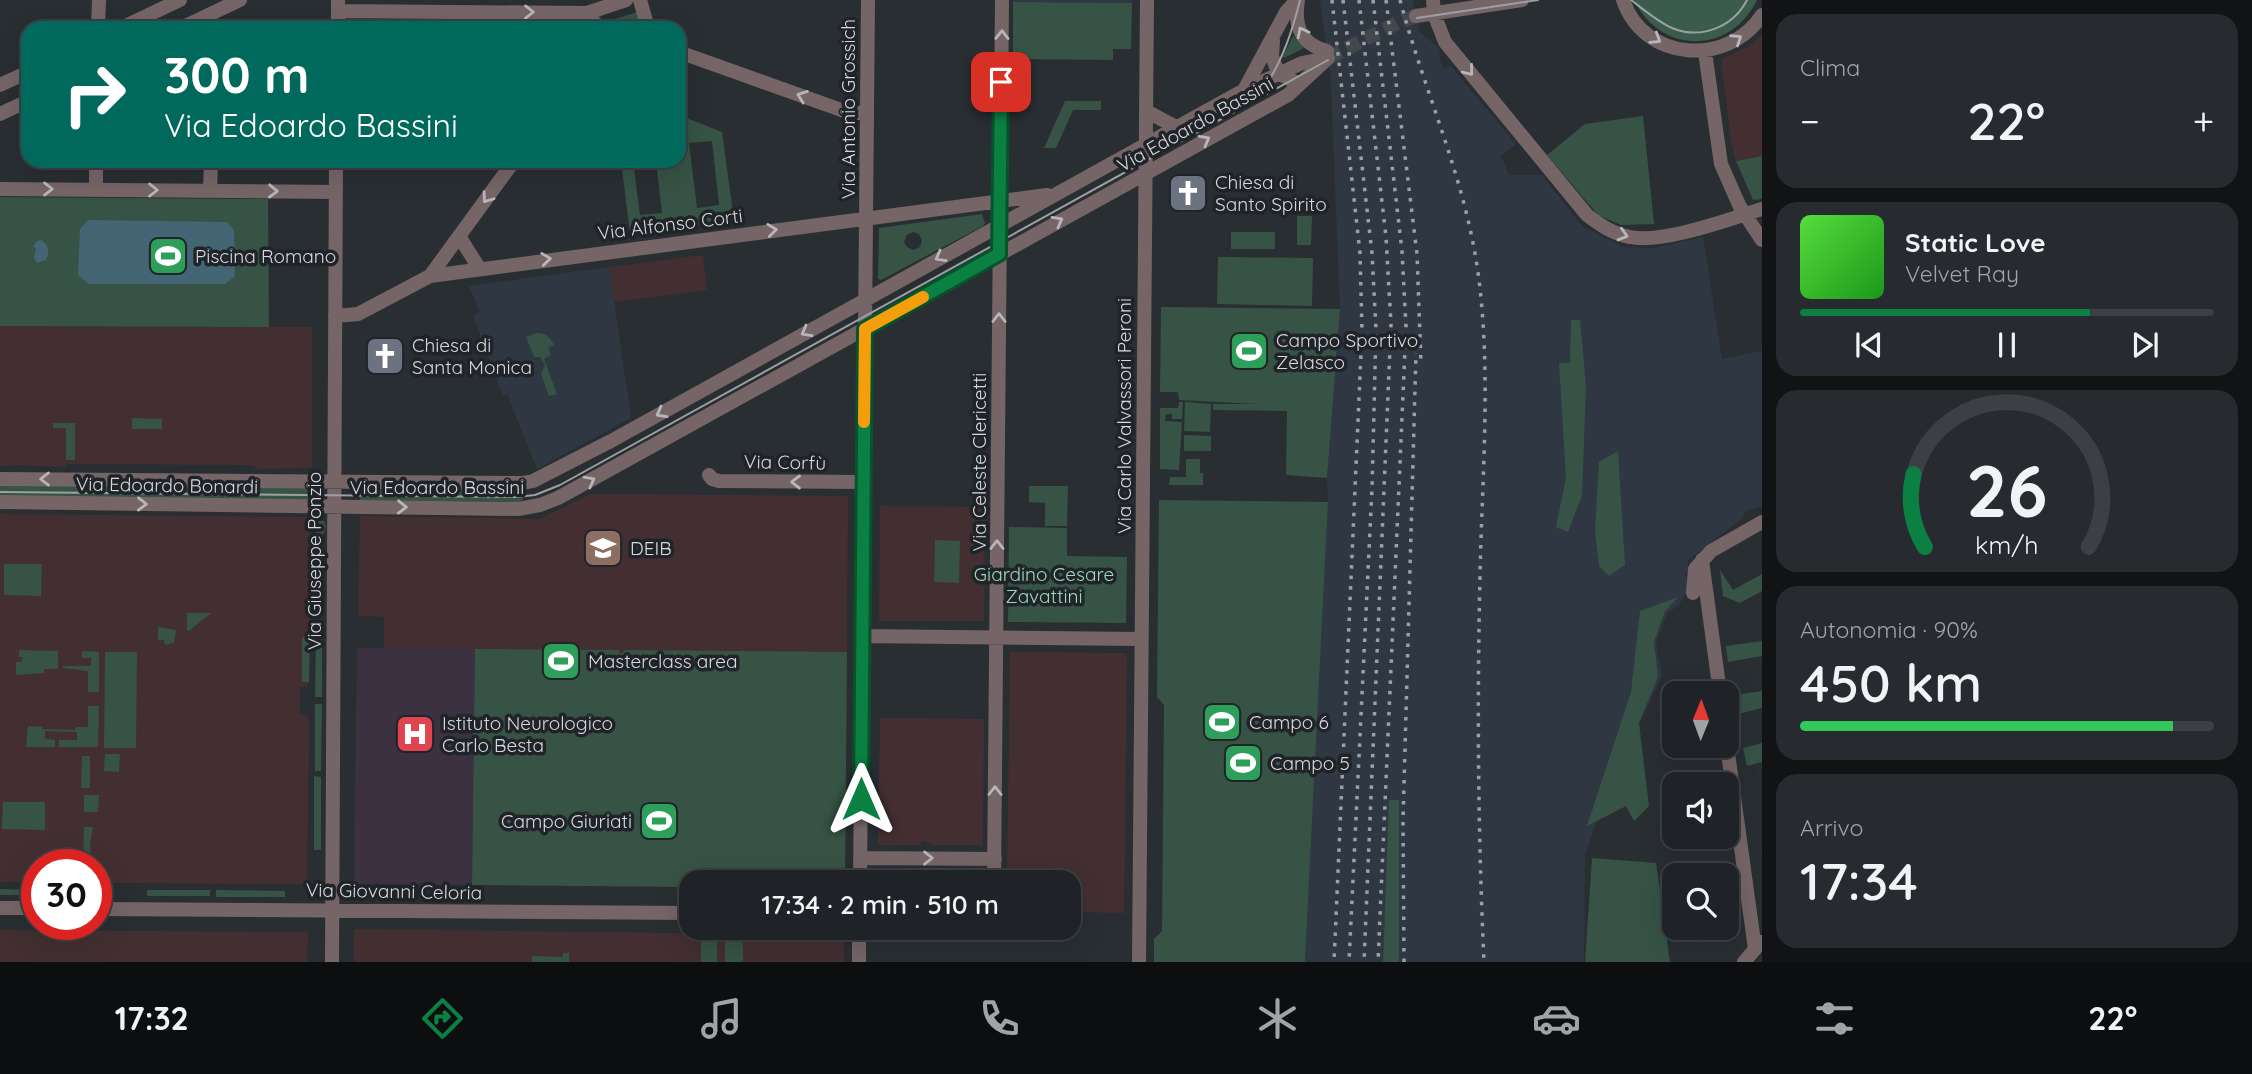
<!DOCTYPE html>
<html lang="it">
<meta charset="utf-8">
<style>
:root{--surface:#1f2226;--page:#272a2e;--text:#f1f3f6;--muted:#a1a4a7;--line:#3c3f43;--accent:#0b8043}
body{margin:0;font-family:Quicksand,sans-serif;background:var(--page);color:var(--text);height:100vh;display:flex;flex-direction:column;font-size:26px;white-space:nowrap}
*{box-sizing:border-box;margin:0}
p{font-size:23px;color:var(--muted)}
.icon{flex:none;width:38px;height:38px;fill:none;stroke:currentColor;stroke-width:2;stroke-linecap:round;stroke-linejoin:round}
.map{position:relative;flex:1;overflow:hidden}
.side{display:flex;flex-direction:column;gap:14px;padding:14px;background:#111315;width:490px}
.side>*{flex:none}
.top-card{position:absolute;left:21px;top:21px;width:665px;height:147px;border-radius:21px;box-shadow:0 7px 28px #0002,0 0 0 2px var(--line);background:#00695c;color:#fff;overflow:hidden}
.needle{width:46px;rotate:1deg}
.tools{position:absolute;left:1662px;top:681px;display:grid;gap:14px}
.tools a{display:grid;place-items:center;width:77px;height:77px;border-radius:14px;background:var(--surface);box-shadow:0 7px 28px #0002,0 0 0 2px var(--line);font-size:35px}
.speed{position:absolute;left:21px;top:849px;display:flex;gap:14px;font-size:35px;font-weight:700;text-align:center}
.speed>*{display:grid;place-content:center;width:91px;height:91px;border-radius:50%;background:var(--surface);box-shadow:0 7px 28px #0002,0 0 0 2px var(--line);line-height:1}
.speed .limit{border:10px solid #d22;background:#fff;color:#111}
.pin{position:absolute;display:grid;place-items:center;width:60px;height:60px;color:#fff;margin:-30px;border-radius:14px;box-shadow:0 4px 10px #0006}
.me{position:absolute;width:77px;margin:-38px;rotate:0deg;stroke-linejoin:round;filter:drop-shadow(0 0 5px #0008)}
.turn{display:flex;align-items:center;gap:24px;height:147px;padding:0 28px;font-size:32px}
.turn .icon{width:91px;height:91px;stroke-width:2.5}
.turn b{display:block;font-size:49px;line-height:60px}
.big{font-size:52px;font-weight:600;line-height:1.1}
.side .card{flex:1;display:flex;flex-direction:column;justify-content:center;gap:10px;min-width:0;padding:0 24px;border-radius:21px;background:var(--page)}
.side .dial{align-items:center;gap:0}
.dial svg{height:182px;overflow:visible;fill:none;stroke:var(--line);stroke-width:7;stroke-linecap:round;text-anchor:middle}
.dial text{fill:var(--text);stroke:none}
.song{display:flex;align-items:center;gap:21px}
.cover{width:84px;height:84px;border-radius:10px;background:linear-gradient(135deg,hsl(110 70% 55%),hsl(120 70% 35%))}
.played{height:7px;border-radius:4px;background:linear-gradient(90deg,var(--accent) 70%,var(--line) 70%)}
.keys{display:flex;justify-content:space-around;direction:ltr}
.heat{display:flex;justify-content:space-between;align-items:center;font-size:38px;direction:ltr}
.charge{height:10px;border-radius:5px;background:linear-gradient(90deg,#34c759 90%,var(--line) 0)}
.trip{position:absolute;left:679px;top:870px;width:402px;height:70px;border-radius:21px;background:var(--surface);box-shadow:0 7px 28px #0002,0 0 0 2px var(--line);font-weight:600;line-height:70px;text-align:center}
.dock{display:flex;height:112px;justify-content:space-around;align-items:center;background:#0c0e0f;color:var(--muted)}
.dock .icon{width:49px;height:49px}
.dock .active{color:var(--accent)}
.dock b{font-size:32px;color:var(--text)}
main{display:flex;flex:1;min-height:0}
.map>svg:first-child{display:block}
</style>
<main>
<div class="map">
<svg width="1762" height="962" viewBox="0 0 1762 962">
<rect width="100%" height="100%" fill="#292e33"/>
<!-- built -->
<path fill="#2f3842" d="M1013,0H1132V3L1013,2Z
M1320,0H1413L1420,32L1439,48L1441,64L1444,69L1450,65L1516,144L1501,156L1509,175H1542L1583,227L1623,247L1654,248L1703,237L1722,359L1762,351V506L1748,510L1743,514L1744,517L1688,560V570L1684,575L1691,580L1688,590L1679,605L1667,614L1656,643L1662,675L1604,799L1585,855L1584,962H1399L1398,800H1390L1383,962H1305L1328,502L1327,478L1340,309L1331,83Z
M609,267L631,418L537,469L507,394L503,396L473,315L480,312L469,286Z"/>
<!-- education -->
<path fill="#432f31" d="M1762,34V156L1736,161L1732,147L1721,59L1750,46Z
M703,255L707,290L614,302L609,267Z
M0,326L312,327V468L255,469V466L245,465L67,464L66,467L20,465L0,466Z
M591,494L848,496L845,882H691V887L472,885L474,759L384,648V617L358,616L360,516L539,519Z
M880,506L985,507L984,621H879Z
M0,514L311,517L309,682L307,686L300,687V714L307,716L309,721L307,884L96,883V864H37V882H0Z
M1010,652L1127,653L1124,913L1069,912V882H1007Z
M880,718L984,719L983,845H931L926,841H922L919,845H878Z
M354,929L844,935V962H354Z
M0,930L308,932L307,962H0Z"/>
<!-- medical -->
<path fill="#3b3140" d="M357,648L475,649L472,885L354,884Z"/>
<!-- green -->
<path fill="#365345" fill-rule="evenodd" d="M1013,2L1132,3L1131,49H1113V60L1013,59Z
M637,12L641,23L624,28H603L598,16H600L603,23Z
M1293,36L1304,48L1284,58L1283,56Z
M1065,101H1101V110H1073L1056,148H1044Z
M679,115L722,132L734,220L630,234L621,161H633L640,215L662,213L656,161H679ZM712,141L719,205L697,208L689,143Z
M1643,116L1654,224L1621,225L1598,215L1547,155L1585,124Z
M1762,156V199L1753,200L1736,161Z
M0,197L268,199L269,327L0,326Z
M982,214L985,223L983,226L881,280L878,279L879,228ZM913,232L919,234L922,241L920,247L913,250L907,247L904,242L907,235Z
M1297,216H1312L1311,245H1297Z
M1231,232H1275V249H1231Z
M1218,257L1313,258L1312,306L1217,304Z
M1161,307L1340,309L1327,478L1286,475L1287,411L1213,410V404H1257L1179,400L1178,392H1160Z
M1571,320H1580L1586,386L1582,496L1568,532L1556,527L1566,478L1559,363H1570Z
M537,333C546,333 550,337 554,345L548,348L551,355L544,359L557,394L549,396L541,374L545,365L540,357H534L526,337Z
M1179,402H1183L1182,419H1172V414H1166L1165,421L1182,422L1179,470L1160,469V408H1178Z
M1185,402L1211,404L1210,432L1184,431Z
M132,418L162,419V429H132Z
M53,423H75V460H66V428H53Z
M1184,435L1211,436V451H1184Z
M1618,451L1625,565L1609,576L1599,566L1595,530L1599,462Z
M1186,459H1200V473H1203V485H1169L1170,477H1186Z
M0,482L311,485V500L0,497Z
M360,485L522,488L523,499L519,502L360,500Z
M1029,486H1068L1067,526H1045V503L1029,502Z
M1159,500L1328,502L1305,962H1154V939L1162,931L1164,705L1157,697Z
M316,521H324L326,527L323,535V555H316Z
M1009,527L1067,528V556L1127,557L1126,623L1008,622Z
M935,540L960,541L959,583L934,582Z
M323,557V605H316V558Z
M4,564H42L41,596L4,595Z
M1720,570L1733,590L1762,574V591L1740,603L1723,596Z
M1678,597L1665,611L1654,642L1658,677L1639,723L1649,806L1634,821L1626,806L1587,826L1631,692L1640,611Z
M187,613H211L189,631L187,630Z
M158,627L176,630L174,643L165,645L164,640H158Z
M316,636H322V697H315Z
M302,637H310L309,682H302Z
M1762,641V656L1728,662L1726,646Z
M475,649L619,650V653H623L624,650L847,652L845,882H691V887L472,885Z
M19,650L58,651V669H44V673L16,675V662H22V657H19Z
M82,651L99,652V692H88V671L63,668V666H91V658H82Z
M105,652H137L136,748H104Z
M1762,691V708L1735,715L1733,695Z
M315,704H322L321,771H315Z
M88,706H99L98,747H59V740H77V732L45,731V739L55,740V747H26L28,726L42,727V729L75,730L76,727H88Z
M1762,743V762L1747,766L1743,748Z
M105,754H120L119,772L104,771Z
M82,756H90V788H81Z
M314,776L321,777V850H314Z
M84,795H99L98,812H84Z
M1389,800H1399V962H1383Z
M3,802H45V830L2,829Z
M84,827H93L90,844L92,864H83Z
M1592,858L1656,863L1670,962H1585Z
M880,872L915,873V882H877V877Z
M0,889L37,890V895H0Z
M147,890H210V896H147Z
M216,890L285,891V897H216Z
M876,928H914V937H876Z
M701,934H717V962H701Z
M730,937L737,938L743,942V962H725V940Z
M563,953H569V962H532V956L563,957Z"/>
<!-- forest -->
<path fill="#3b5b4c" d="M1634,0H1757C1730,55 1661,55 1634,0Z"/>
<!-- water -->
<path fill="#436574" d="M88,220L227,222L234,230L235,276L225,284H89L78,275L80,229Z
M41,240C49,245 50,252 46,260L37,263L34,258L36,248L33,247L36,242Z"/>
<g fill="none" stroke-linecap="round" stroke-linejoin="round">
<!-- minor-tunnel -->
<path stroke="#43484c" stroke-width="14" stroke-dasharray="14 7" stroke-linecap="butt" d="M1328,58L1399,22L1416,16"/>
<!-- minor -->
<path stroke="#756567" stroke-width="14" d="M640,0L648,28
M1298,0C1294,26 1300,44 1327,51
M1433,0L1434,14L1445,42L1587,215C1600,225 1613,234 1630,237C1662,244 1730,219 1762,209
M1623,0C1644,62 1728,67 1762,15
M338,11L587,13L626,0
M587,13L598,28
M1416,16L1522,0
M98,28L99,0
M121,28L180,0
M181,28L240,0
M338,28V0
M1273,40L1272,56L1278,73L1299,84
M679,52L844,111L867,114
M1705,52L1721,164L1740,207L1762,240
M0,85L28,72
M1244,90L1286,12L1297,0
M1146,111L1176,127
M0,114L28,101
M0,189L336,192
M96,190V161
M210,190L211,161
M459,236L479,268
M430,276L514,161
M335,316L358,314L430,276L1047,195
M709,475L712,479L719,481L864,482
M0,479L523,483L533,481L611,441L1244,90L1302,63L1327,58
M0,502L518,509L540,505L558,498L1288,95L1328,58
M1702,560L1720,693
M1693,593L1695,569L1711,551L1762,522
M862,636L1141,639
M1727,746L1755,949
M861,858L995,859
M994,880L1002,0
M860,882L868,0
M0,908H37
M96,909L691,913
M332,962L336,161
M859,962V928
M1139,962L1147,0
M1744,962L1761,942"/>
<!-- tram -->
<path stroke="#9ca0a4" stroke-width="2" d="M1631,0C1643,9 1658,22 1672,28C1701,40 1733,27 1747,0
M1417,18L1538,0
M1255,98C1279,73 1292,33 1300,0
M0,492L516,497L535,495L560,485L1328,60"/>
<!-- rail -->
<path stroke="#9ca0a4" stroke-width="3.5" stroke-dasharray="3.5 7" stroke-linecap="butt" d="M1332,0L1360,253L1362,331L1334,962
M1343,0L1372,253L1376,330L1372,489L1349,962
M1359,0L1386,237L1391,324L1364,962
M1373,0L1402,251L1406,327L1378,962
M1386,0L1417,254L1421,364
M1400,0C1425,94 1467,182 1479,280C1491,377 1482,478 1480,576C1477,705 1478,833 1484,962
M1404,962L1403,821L1416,353"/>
</g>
<!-- one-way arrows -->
<defs><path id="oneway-chevron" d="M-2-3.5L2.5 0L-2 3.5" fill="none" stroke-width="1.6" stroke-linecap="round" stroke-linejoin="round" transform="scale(1.75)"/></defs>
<g stroke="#b9b6ba">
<use href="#oneway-chevron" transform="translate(529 12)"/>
<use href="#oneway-chevron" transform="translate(1302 32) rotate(-117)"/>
<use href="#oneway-chevron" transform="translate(1002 35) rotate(-89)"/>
<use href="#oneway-chevron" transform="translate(1656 39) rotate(32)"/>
<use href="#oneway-chevron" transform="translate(1737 39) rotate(-33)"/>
<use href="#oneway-chevron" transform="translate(1469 71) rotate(51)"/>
<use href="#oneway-chevron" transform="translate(802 96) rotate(-160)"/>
<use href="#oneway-chevron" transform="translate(1205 140) rotate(-29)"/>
<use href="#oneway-chevron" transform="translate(48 189)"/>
<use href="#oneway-chevron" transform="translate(153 190)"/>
<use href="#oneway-chevron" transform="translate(273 191) rotate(1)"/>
<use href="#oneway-chevron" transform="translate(487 198) rotate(126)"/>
<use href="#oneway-chevron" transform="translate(1058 221) rotate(-29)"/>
<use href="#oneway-chevron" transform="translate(772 230) rotate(-7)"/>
<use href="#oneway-chevron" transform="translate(1623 235) rotate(16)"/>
<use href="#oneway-chevron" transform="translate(940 257) rotate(151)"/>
<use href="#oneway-chevron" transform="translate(546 259) rotate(-7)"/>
<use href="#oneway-chevron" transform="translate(999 318) rotate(-90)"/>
<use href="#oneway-chevron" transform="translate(806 332) rotate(151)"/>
<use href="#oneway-chevron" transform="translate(661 413) rotate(151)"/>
<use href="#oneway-chevron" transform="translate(45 479) rotate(-180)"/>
<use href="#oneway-chevron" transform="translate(590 481) rotate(-28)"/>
<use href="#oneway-chevron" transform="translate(796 482) rotate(-179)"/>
<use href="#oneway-chevron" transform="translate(142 504) rotate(1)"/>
<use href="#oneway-chevron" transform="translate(402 507) rotate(1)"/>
<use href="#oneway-chevron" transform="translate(997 545) rotate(-90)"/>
<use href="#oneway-chevron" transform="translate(995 791) rotate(-90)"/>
<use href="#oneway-chevron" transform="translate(928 858)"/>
</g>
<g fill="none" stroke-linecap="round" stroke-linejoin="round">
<!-- route casing -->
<g stroke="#07532c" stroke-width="18">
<path id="route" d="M861,799L865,329L999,254L1001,82"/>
</g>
<!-- route -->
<use href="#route" stroke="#0b8043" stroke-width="12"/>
<!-- slow -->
<path stroke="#f59e0b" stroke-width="12" d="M864,422L865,329L923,297"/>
</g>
<!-- icons -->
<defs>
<g id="church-square" transform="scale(2.0125)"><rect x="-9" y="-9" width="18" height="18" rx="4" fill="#6b7280" stroke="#202429"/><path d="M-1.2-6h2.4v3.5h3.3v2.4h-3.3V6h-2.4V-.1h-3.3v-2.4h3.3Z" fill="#fff"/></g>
<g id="stadium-square" transform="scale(2.0125)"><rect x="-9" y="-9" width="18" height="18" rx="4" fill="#2e9e5b" stroke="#202429"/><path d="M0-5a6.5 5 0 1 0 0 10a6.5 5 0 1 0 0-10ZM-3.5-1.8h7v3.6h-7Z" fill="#fff"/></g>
<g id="university-square" transform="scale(2.0125)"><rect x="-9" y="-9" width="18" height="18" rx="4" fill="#8d6e63" stroke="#202429"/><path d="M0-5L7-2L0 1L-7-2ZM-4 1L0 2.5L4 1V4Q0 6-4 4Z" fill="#fff"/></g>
<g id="hospital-square" transform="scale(2.0125)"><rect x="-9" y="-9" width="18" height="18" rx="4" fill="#e0444e" stroke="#202429"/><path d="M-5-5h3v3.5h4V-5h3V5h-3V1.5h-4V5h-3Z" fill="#fff"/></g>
</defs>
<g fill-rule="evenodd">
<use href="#church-square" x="1188" y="193"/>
<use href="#stadium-square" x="168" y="256"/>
<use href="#stadium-square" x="1249" y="351"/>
<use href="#church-square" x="385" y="356"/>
<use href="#university-square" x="603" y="548"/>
<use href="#stadium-square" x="561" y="661"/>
<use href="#stadium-square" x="1222" y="722"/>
<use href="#hospital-square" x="415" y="734"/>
<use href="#stadium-square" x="1243" y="763"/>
<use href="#stadium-square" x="659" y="821"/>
</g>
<g text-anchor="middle" stroke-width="7" stroke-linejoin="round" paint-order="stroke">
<!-- street labels -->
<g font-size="19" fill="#d6d9dd" stroke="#202429">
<text transform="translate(848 109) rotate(-90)" y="7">Via Antonio Grossich</text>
<text transform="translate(1195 124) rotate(-29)" y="7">Via Edoardo Bassini</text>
<text transform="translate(670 224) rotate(-7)" y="7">Via Alfonso Corti</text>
<text transform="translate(1124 416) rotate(-90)" y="7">Via Carlo Valvassori Peroni</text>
<text transform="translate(785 462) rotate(1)" y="7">Via Corfù</text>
<text transform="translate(979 462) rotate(-90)" y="7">Via Celeste Clericetti</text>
<text transform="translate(167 485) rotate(1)" y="7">Via Edoardo Bonardi</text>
<text x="437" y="494">Via Edoardo Bassini</text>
<text transform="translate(314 561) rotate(-90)" y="7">Via Giuseppe Ponzio</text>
<text transform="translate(394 891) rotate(1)" y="7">Via Giovanni Celoria</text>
</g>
<!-- poi labels -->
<g font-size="19" fill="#d6d9dd" stroke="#202429" text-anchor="start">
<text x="1215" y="189">Chiesa di<tspan x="1215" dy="22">Santo Spirito</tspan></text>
<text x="195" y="263">Piscina Romano</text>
<text x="1276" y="347">Campo Sportivo<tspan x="1276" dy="22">Zelasco</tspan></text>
<text x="412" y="352">Chiesa di<tspan x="412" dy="22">Santa Monica</tspan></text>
<text x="630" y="555">DEIB</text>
<text x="588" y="668">Masterclass area</text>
<text x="1249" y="729">Campo 6</text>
<text x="442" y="730">Istituto Neurologico<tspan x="442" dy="22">Carlo Besta</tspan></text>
<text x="1270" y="770">Campo 5</text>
<text x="632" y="828" text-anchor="end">Campo Giuriati</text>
</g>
<!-- park labels -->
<g font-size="19" fill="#9cdabb" stroke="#202429">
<text x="1044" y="581">Giardino Cesare<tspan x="1044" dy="22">Zavattini</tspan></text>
</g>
</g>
</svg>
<div class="tools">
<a><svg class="needle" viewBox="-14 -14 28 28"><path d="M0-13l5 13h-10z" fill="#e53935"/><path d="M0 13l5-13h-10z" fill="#a1a4a7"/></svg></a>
<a><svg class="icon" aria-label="sound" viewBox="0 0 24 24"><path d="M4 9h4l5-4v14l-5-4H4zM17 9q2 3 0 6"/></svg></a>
<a><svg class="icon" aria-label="search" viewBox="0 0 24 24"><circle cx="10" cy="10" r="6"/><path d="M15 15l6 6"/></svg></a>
</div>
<div class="speed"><div class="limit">30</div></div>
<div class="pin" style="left:1001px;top:82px;background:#d93025"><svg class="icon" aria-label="arrive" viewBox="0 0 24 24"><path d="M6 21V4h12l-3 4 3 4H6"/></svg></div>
<svg class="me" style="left:861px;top:799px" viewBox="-20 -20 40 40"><path d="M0-17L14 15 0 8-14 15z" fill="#0b8043" stroke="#fff" stroke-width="4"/></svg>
<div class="trip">17:34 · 2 min · 510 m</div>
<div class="top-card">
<div class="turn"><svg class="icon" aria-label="right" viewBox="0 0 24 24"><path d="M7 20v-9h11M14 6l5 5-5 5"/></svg><div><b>300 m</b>Via Edoardo Bassini</div></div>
</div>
</div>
<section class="side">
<div class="card"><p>Clima</p>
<div class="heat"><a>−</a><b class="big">22°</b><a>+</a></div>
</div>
<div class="card">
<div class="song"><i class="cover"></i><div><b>Static Love</b><p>Velvet Ray</p></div></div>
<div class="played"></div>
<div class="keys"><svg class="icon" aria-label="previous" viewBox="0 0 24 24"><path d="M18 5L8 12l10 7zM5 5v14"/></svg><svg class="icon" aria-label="pause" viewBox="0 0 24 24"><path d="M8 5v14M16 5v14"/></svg><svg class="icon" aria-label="next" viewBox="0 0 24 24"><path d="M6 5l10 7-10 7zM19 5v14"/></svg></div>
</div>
<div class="card dial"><svg viewBox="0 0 100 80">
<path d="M14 69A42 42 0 1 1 86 69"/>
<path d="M14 69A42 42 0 0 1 9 37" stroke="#0b8043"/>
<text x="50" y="56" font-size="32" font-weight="700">26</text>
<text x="50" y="72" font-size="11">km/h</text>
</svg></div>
<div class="card"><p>Autonomia · 90%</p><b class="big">450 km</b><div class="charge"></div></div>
<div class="card"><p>Arrivo</p><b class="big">17:34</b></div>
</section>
</main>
<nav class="dock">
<b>17:32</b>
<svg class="icon active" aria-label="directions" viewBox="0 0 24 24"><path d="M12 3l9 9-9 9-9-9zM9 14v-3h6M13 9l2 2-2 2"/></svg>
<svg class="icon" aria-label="music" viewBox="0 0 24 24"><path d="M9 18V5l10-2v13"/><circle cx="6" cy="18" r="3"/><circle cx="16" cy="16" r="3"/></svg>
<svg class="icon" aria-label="phone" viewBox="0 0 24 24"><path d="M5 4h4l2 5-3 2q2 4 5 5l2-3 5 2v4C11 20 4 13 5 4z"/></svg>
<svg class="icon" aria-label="climate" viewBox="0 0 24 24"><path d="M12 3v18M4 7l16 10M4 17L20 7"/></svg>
<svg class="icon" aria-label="car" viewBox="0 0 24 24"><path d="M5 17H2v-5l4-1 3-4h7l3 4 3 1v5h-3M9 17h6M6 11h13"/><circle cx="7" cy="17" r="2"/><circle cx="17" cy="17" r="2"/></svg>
<svg class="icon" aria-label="filters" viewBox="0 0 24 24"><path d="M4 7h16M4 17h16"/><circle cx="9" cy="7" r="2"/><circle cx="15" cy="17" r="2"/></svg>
<b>22°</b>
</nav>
